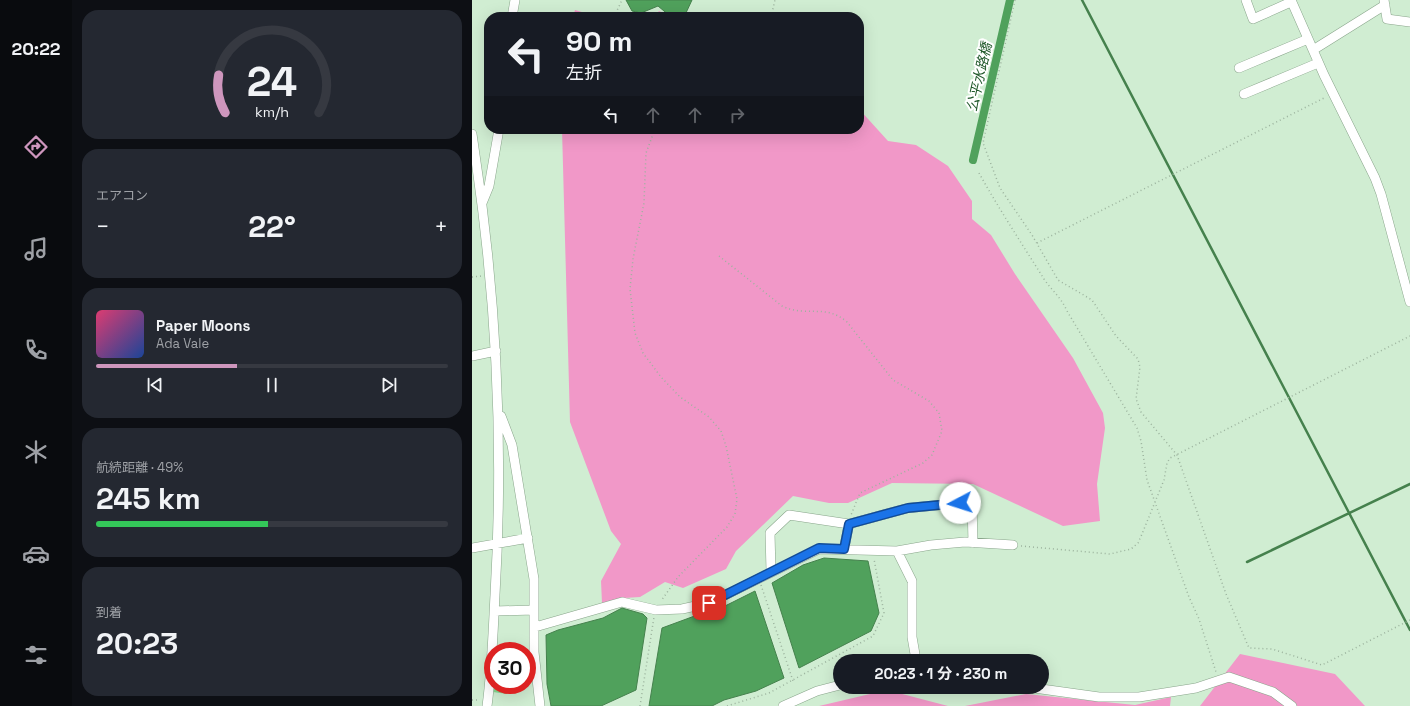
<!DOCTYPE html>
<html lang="ja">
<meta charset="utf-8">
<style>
:root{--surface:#171b24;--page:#242831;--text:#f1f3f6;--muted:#9ea1a6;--line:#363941;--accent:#ce96bd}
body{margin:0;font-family:"Space Grotesk","Noto Sans JP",sans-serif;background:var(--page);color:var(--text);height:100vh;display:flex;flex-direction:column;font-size:15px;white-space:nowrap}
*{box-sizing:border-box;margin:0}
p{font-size:13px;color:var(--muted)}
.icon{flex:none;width:22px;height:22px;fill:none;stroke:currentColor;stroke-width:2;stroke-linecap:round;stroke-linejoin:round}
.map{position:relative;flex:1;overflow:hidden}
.panel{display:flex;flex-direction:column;gap:10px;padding:10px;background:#0d0f14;width:400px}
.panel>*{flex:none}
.banner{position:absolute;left:12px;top:12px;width:380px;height:122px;border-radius:16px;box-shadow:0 4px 16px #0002;background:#171b24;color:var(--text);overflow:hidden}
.speed{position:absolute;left:12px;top:642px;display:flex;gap:8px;font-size:20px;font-weight:700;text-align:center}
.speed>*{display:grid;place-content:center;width:52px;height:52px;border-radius:50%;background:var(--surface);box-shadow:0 4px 16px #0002;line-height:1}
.speed .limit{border:6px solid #d22;background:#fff;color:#111}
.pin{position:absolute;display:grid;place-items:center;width:34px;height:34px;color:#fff;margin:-17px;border-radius:8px;box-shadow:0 2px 6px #0006}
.me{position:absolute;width:44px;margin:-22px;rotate:265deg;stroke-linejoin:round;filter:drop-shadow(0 0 3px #0008)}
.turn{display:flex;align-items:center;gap:14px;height:84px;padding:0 16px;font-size:18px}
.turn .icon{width:52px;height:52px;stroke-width:2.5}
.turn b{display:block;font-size:28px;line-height:34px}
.lanes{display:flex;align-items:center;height:38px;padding:0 16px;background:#0003;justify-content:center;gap:20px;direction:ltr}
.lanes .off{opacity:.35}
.big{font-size:30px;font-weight:700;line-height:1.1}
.panel .widget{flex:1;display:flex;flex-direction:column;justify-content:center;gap:6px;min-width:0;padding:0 14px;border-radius:16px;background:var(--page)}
.panel .dial{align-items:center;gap:0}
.dial svg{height:104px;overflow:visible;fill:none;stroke:var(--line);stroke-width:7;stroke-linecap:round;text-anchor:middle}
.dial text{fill:var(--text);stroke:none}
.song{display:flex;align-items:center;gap:12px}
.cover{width:48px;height:48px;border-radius:6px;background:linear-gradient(135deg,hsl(340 70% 55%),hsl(220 70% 35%))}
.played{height:4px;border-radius:2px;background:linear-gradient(90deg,var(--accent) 40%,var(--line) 40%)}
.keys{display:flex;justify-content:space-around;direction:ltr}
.heat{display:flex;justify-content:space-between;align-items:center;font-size:22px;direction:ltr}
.charge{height:6px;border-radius:3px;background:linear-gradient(90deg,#34c759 49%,var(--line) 0)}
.trip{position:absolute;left:361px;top:654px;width:216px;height:40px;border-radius:20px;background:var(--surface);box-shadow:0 4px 16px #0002;font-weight:700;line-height:40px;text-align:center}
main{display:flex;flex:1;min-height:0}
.menu{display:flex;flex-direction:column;width:72px;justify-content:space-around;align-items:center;background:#090b0e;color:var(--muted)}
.menu .icon{width:28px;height:28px}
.menu .selected{color:var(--accent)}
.menu b{font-size:18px;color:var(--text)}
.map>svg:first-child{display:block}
</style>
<main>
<nav class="menu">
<b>20:22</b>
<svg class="icon selected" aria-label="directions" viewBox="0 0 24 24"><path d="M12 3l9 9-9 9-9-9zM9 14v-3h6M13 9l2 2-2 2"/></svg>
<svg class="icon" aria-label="music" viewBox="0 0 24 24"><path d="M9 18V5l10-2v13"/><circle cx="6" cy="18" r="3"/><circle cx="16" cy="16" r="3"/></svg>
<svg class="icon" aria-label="phone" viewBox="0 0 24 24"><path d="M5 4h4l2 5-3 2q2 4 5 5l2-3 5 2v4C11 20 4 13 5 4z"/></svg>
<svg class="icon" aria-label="climate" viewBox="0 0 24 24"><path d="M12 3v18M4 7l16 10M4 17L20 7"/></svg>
<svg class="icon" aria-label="car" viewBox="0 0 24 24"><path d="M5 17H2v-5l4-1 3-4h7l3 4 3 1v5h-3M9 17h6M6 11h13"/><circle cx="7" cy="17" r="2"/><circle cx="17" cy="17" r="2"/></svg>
<svg class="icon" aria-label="filters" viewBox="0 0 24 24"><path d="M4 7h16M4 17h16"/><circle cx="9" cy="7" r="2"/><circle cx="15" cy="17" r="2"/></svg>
</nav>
<section class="panel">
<div class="widget dial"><svg viewBox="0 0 100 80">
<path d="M14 69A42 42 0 1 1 86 69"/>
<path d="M14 69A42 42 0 0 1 9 40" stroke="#ce96bd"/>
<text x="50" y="56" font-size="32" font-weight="700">24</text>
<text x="50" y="72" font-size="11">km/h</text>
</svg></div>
<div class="widget"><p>エアコン</p>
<div class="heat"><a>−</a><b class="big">22°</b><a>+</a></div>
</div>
<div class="widget">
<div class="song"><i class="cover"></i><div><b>Paper Moons</b><p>Ada Vale</p></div></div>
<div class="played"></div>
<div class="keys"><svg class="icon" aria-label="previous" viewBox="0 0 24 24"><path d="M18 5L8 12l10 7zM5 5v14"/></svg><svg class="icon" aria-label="pause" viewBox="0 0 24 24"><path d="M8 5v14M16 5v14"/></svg><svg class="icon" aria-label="next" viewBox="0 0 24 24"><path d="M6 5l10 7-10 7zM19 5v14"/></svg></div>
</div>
<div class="widget"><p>航続距離 · 49%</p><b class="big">245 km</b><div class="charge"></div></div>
<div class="widget"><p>到着</p><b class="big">20:23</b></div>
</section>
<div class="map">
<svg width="938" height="706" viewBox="0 0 938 706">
<rect width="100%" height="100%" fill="#d0edd2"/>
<!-- green -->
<path fill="#f198c8" d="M103,10L127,17H101Z
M187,11C204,19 218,12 235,17H182Z
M387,109L416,141L444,145L476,166L500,201V219L519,235L543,274L601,358L631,413L633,428L625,484L628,521L591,526L501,484L420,483L376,503H357L321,496L264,551L254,569L211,588L193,582L168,597L152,598L130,603L129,581L149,544L139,531L98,422L90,129H387Z
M768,654L863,674L893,706H728Z
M415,690L476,706H347Z
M554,694L663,705L699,697L698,706H493Z"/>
<!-- water -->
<path fill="#50a15c" stroke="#45814d" d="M154,0H220L213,15L198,16L186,6L169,13L160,11Z
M352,558L396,561L407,613L399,631L327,668L300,583L331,565Z
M283,591L312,678L284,691L252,700L240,706H177L190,628L228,614L235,615Z
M150,608L171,614L175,618L164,690L129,706H79L75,684L74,635L86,630L131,618Z"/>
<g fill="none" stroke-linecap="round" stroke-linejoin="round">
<!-- stream -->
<path stroke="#45814d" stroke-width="2.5" d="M610,0L938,630
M775,562L938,484"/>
<!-- canal -->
<path stroke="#50a15c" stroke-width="8" d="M501,160L538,0"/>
</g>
<!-- building -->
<path fill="#87d991" d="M22,685H36L35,694L21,692Z"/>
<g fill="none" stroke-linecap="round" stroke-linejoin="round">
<!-- minor casing -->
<g stroke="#89a58b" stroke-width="10">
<path id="minor" d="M774,0L781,19L819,2
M819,0L852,75L903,178L909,194L938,302
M912,0L915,19L938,22
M40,17L43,0
M841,50L913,5
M767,68L836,39
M772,94L846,63
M0,134C24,286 32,441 23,595C21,632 20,669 15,706
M10,203L17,186L27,129
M0,356L24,351
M29,416L40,445L62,579V652L68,706
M0,548L56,538
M372,549L377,524
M425,551L440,581V637L444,660
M299,571L298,533L317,515L377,524L436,508L500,502L501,543
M23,611L62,610
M63,627L150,602L184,610L210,609L237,603L347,549L425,551L459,545L493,542L541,545
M442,661L457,659L483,661
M555,687L627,697H667L724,688L757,677L801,692L820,706
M311,706L345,691L368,685"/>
</g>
<!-- path -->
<path stroke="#9cb39e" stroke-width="1.5" stroke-dasharray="1 3" stroke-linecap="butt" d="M543,0L511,143L528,188L560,235L586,280L620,300L644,336L666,359L668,367L664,399L669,412L705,455L754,594L777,648L800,649L850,665L938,620
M142,17L150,0
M299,17L303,0
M183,129L174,153L172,203L161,259L158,289L163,333L171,353L189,377L208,397L237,417L249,431L254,446L265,499L263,514L255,527L206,577L189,601
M507,173C527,209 550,244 572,279C580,291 589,297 595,311L665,428L669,441L675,480L717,597L727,619L744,672
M565,243L854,97
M247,256L310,306C335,318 353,303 375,322L421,380L457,401L467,413L470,431L460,455L451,463L388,493L379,515
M0,277L10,276
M549,546L638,554L659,549L666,543L670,534L692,480L695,463L698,458L938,336
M289,585L321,681
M0,700H8
M168,706L182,617
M255,706L297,693L401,636L412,613L402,559"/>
<!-- minor -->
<use href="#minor" stroke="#fff" stroke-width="9"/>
</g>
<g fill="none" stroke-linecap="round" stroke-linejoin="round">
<!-- route casing -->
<g stroke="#114b97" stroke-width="10">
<path id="route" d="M237,603L347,548L372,549L377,524L436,508L488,503"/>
</g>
<!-- route -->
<use href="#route" stroke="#1a73e8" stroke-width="7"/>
</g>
<g text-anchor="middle" stroke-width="4" stroke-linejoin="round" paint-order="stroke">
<!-- water labels -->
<g font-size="14" font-style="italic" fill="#225a2c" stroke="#fff">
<text transform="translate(507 77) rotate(-77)" y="5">公平水路橋</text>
</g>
</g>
</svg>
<div class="speed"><div class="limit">30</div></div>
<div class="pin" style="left:237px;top:603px;background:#d93025"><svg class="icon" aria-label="arrive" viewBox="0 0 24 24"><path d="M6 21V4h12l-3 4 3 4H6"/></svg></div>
<svg class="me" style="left:488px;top:503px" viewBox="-20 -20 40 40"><circle r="19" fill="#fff"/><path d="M0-13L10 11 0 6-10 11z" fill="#1a73e8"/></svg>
<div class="trip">20:23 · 1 分 · 230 m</div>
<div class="banner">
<div class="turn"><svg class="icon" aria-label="left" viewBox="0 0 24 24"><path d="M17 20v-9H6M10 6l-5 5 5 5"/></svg><div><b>90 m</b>左折</div></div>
<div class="lanes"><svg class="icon" aria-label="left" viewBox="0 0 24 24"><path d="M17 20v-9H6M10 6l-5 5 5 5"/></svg><svg class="icon off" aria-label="ahead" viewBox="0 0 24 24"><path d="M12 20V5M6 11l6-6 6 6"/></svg><svg class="icon off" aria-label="ahead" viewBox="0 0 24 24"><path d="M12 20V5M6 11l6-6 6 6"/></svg><svg class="icon off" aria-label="right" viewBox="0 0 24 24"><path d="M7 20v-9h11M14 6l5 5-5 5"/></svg></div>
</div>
</div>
</main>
